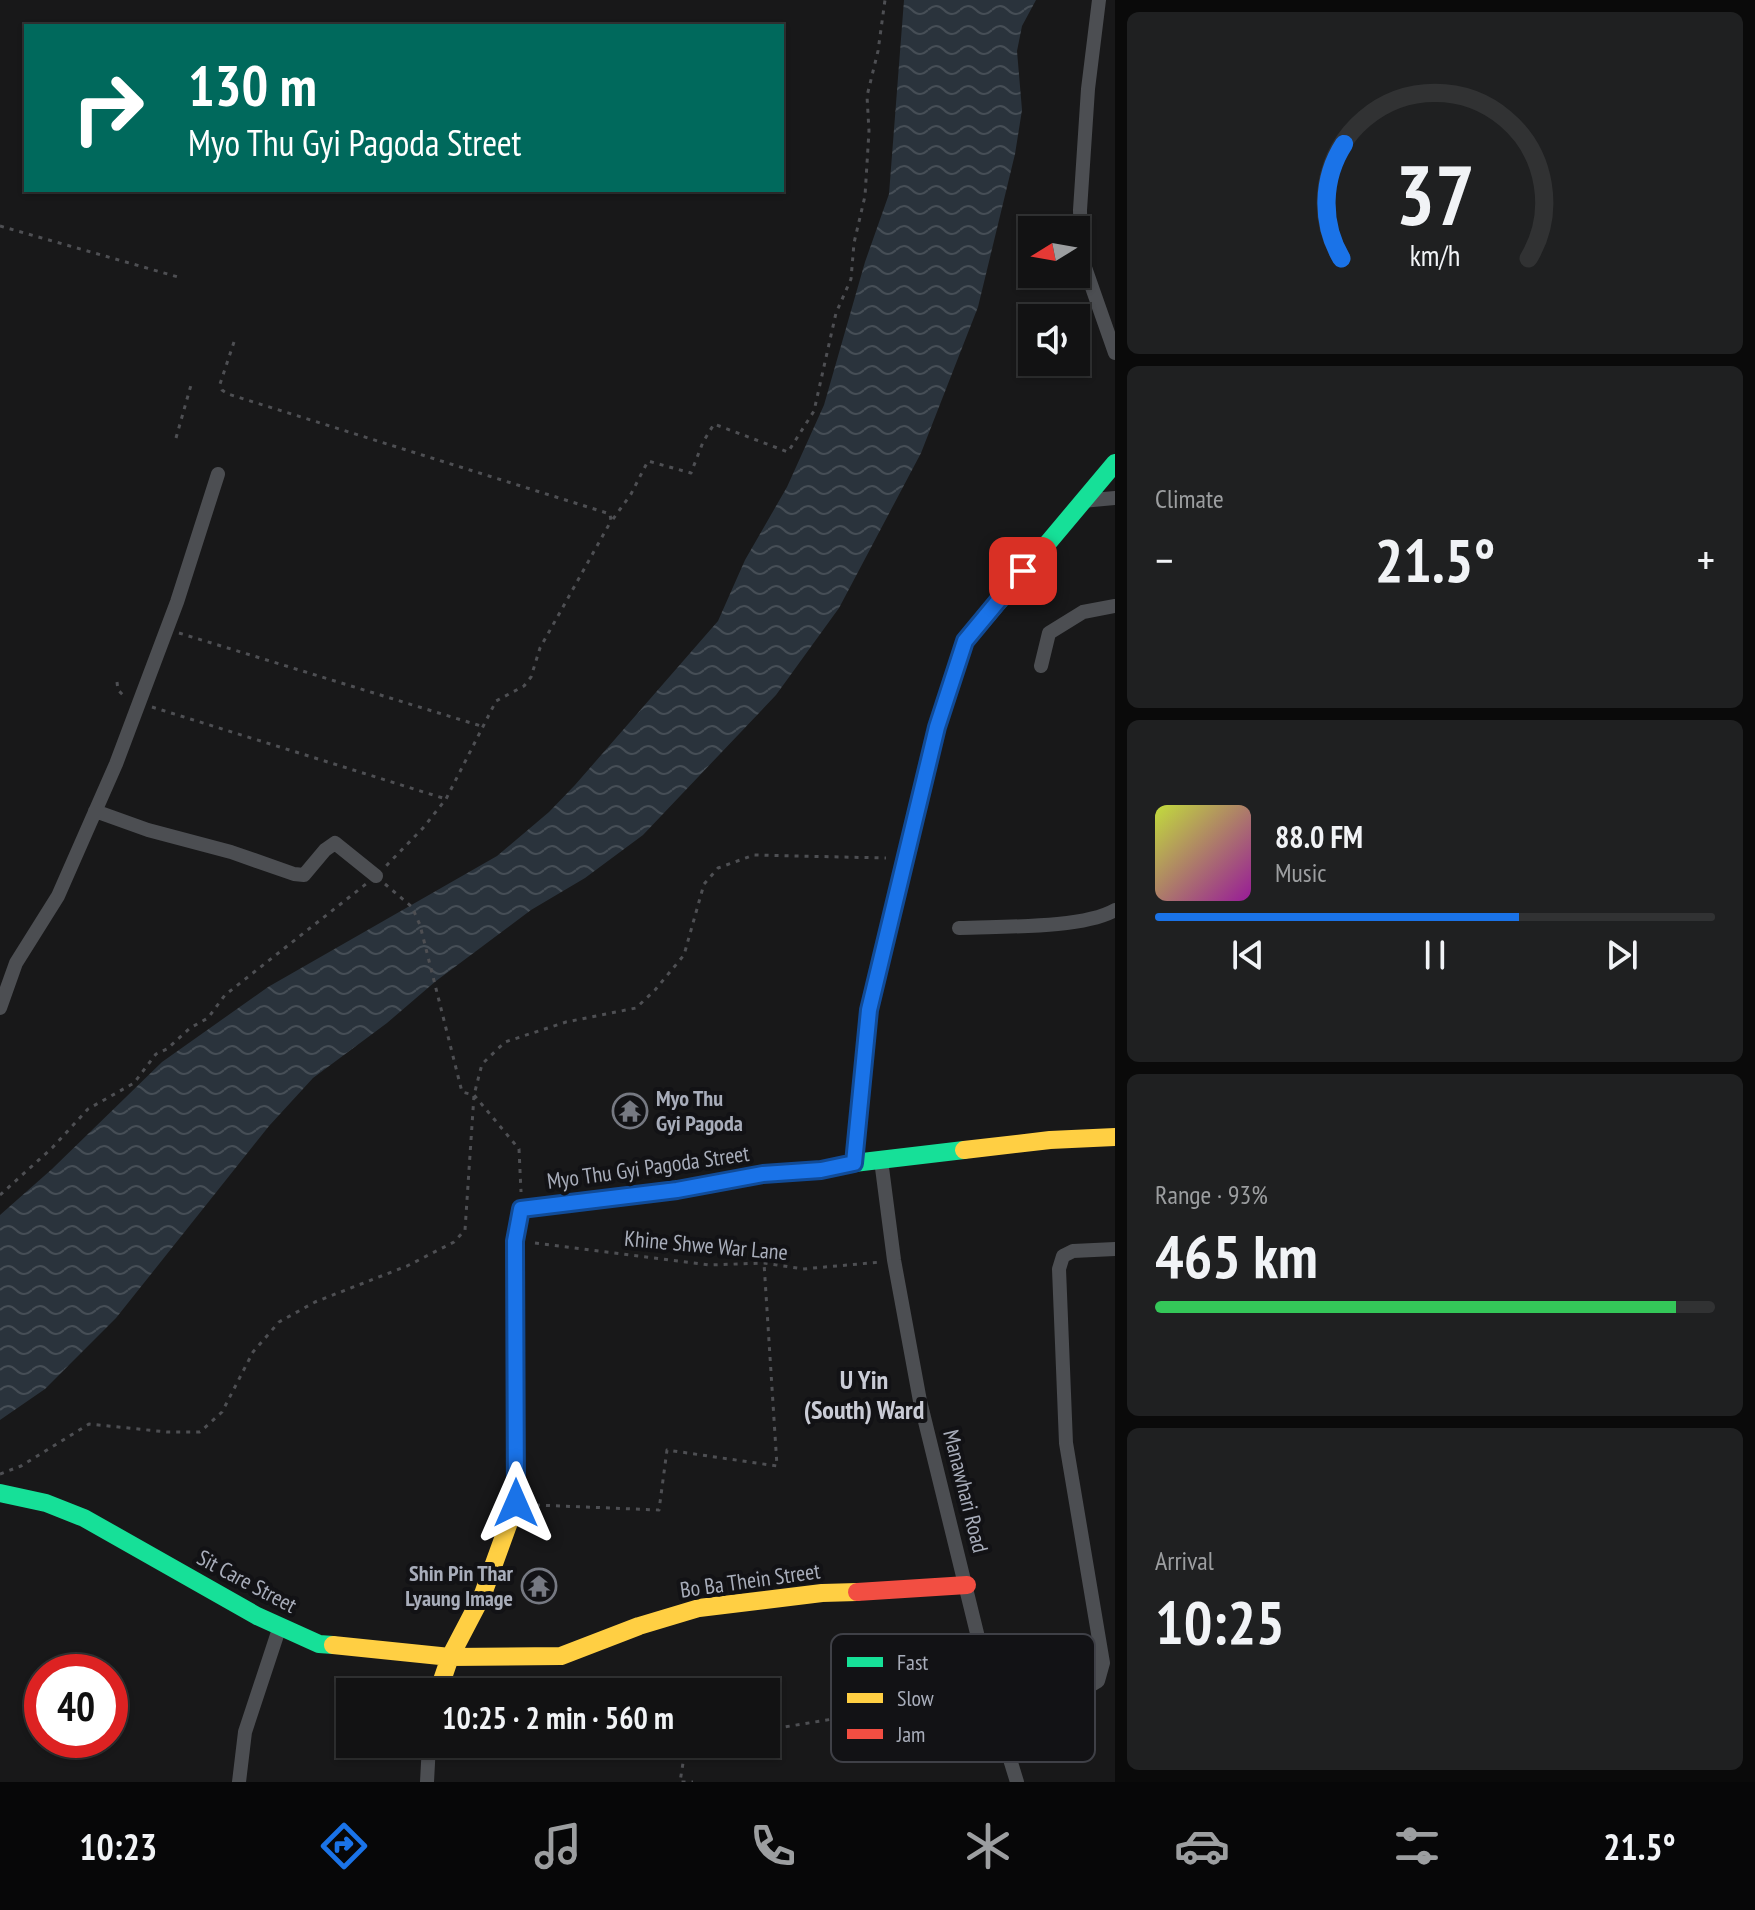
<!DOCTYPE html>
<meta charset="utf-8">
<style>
:root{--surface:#121213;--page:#1f2021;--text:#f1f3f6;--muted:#9c9ea0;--line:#313233;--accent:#1a73e8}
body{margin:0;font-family:"PT Sans Narrow",sans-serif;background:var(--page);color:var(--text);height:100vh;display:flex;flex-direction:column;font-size:30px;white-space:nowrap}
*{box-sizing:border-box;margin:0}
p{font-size:26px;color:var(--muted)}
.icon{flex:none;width:44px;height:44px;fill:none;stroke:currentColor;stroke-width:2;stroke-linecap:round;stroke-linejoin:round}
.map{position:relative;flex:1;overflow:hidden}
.drawer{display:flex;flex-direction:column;gap:12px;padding:12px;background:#0a0a0a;width:640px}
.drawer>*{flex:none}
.banner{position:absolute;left:24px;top:24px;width:760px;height:168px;border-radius:0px;box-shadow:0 2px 6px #0004,0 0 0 2px var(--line);background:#00695c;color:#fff;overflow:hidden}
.needle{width:52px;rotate:259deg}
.tools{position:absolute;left:1018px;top:216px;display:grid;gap:16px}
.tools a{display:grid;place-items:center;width:72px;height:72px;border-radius:0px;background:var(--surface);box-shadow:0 2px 6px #0004,0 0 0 2px var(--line);font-size:40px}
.speed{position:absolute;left:24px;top:1654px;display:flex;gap:16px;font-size:40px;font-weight:700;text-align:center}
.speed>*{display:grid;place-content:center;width:104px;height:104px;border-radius:50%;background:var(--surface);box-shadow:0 2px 6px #0004,0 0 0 2px var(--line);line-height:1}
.speed .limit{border:12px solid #d22;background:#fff;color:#111}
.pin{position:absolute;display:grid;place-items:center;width:68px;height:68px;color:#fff;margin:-34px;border-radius:16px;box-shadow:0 4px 12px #0006}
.me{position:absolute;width:88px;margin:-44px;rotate:0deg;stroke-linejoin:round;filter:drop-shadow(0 0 6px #0008)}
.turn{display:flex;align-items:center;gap:28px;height:168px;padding:0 32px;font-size:36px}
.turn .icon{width:104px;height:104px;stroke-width:2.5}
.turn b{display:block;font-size:56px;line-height:68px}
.big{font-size:60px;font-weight:800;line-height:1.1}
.drawer .widget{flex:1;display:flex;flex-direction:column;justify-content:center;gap:12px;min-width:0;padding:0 28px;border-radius:12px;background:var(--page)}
.drawer .dial{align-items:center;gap:0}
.dial svg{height:208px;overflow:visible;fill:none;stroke:var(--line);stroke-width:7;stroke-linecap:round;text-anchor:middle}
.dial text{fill:var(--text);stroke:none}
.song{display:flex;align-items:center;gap:24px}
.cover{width:96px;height:96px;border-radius:12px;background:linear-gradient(135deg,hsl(70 70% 55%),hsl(300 70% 35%))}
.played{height:8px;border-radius:4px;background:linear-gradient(90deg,var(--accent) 65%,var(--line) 65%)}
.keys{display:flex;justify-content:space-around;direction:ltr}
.heat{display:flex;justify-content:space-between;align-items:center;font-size:44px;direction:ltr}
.charge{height:12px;border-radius:6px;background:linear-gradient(90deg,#34c759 93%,var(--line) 0)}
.trip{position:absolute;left:336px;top:1678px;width:444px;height:80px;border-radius:0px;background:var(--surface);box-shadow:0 2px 6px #0004,0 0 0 2px var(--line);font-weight:800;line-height:80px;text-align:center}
.tab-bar{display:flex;height:128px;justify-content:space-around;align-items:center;background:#070708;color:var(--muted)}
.tab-bar .icon{width:56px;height:56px}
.tab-bar .selected{color:var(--accent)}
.tab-bar b{font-size:36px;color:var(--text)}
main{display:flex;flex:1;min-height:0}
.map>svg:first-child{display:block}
</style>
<main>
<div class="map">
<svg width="1115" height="1782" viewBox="0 0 1115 1782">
<defs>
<pattern id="water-waves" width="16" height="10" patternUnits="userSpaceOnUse" patternTransform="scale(2)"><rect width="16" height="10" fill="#2a333c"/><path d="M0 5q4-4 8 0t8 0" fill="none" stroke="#464e56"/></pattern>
</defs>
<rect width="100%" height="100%" fill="#181819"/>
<!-- water -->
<path fill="url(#water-waves)" d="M904,0H1036L1022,26L1017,51L1022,110L1015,154L978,307L921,453L839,608L776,695L643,835L585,878L531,910L436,981L387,1023L313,1078L269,1126L116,1318L45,1389L0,1420V1215L52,1169L162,1062L268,987L497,856L549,812L575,785L718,621L745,560L787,487L824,405L865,262L889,194Z"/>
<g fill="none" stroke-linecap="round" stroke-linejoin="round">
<!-- path -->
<path stroke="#4e4f53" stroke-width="3" stroke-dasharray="4 6" stroke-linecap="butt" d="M0,226L178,277
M234,342L220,384L222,390L228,394L610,514L611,521L540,648L531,677L524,686L496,701L446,799L423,828L386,866
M176,438L191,385
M613,519L631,494L648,461L691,473L703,442L714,424L788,452L814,411L836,313L851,279L854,243L865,196L869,131L867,96L878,51L885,0
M179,633L481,726
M117,682L118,690L126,698
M152,707L446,799
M385,884L412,907L420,925L462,1092L474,1095L519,1149L521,1192
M0,1195L52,1148L88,1109L134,1083L156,1054L167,1049L190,1028L208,1018L225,995L366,884
M535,1243L710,1265L764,1263L803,1269L881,1262
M0,1474L21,1466L89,1424L167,1432H200L222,1412L253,1352L279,1322L315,1302L407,1266L454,1242L465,1230L474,1095L482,1064L505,1042L566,1022L636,1008L655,990L684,955L704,884L718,868L754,855L886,858
M536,1505L659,1510L667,1450L777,1466L764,1263
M766,1730L906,1707L980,1701
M686,1744L680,1782H693"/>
<!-- street -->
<path stroke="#4c4e52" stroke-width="14" d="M1099,0L1088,89L1080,210L1081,256L1115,353
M1082,501L1115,498
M1041,666L1049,633L1083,612L1115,606
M95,811L148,830L231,852L294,874L304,875L325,850L335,843L376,876
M959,928C999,926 1082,929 1115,910
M0,1008L16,963L58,896L116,764L177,602L218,474
M881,1160L894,1260L920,1401L1000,1727L1017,1782
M1000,1727L1083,1690L1098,1681L1103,1663L1066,1443L1059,1269L1063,1256L1073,1251L1115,1249
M239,1782L245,1732L280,1626
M427,1782L429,1744"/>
<!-- fast -->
<path stroke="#16e098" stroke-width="18" d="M1000,600L1115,463
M515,1346V1241L521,1209L677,1190L763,1174L821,1170L854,1163L964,1150
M0,1493L46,1503L84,1518L257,1616L319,1644L333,1645"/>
<!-- slow -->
<path stroke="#ffcf43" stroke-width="18" d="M964,1150L1050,1140L1115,1137
M854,1163L869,1010L937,727L965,641L1000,600
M333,1645L450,1657L561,1656L639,1626L699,1608L822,1593L857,1592
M438,1692L450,1657L483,1594L516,1503L515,1346"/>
<!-- jam -->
<path stroke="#f24e42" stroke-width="18" d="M857,1592L967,1585"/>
</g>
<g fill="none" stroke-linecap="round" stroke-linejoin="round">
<!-- route casing -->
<g stroke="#114b97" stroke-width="20">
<path id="route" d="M516,1503L515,1241L521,1209L677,1190L763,1174L821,1170L854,1163L869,1010L937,727L965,641L1023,571"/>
</g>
<!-- route -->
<use href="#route" stroke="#1a73e8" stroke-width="14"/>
</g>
<!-- icons -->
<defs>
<g id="temple-ring" transform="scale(1.8)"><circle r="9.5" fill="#121215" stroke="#767982" stroke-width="1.5"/><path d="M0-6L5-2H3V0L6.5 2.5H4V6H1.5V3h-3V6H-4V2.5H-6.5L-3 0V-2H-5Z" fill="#767982"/></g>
</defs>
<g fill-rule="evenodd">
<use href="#temple-ring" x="630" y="1111"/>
<use href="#temple-ring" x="539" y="1586"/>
</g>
<g text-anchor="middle" stroke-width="8" stroke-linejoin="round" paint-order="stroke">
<!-- poi labels -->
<g font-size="22" font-weight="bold" fill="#a8adba" stroke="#121215" text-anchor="start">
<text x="656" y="1106">Myo Thu<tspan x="656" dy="25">Gyi Pagoda</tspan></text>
<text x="513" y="1581" text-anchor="end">Shin Pin Thar<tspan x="513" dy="25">Lyaung Image</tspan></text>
</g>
<!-- street labels -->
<g font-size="22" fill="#a8adba" stroke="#121215">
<text transform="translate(648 1167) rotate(-8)" y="8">Myo Thu Gyi Pagoda Street</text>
<text transform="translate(706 1245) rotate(5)" y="8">Khine Shwe War Lane</text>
<text transform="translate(966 1491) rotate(76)" y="8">Manawhari Road</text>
<text transform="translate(750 1580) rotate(-8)" y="8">Bo Ba Thein Street</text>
<text transform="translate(247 1581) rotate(28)" y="8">Sit Care Street</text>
</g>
<!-- quarter labels -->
<g font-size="26" font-weight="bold" fill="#caccd6" stroke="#121215">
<text x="864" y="1389">U Yin<tspan x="864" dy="30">(South) Ward</tspan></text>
</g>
</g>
<!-- legend -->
<rect x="831" y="1634" width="264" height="128" rx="12" fill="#121215" stroke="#3f4047" stroke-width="2"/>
<rect x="847" y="1657" width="36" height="10" fill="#16e098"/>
<rect x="847" y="1693" width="36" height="10" fill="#ffcf43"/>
<rect x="847" y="1729" width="36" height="10" fill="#f24e42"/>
<g font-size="22" fill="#a8adba">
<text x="897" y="1670">Fast</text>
<text x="897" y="1706">Slow</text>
<text x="897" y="1742">Jam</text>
</g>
</svg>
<div class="tools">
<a><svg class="needle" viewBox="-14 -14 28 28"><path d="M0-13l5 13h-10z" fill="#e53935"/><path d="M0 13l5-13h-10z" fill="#9c9ea0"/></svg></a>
<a><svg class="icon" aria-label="sound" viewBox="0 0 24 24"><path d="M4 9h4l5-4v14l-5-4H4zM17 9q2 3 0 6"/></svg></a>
</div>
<div class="speed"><div class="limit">40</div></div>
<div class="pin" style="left:1023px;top:571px;background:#d93025"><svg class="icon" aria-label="arrive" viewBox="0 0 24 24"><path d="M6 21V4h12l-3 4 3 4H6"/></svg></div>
<svg class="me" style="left:516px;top:1503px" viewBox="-20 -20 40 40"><path d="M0-17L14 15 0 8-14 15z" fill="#1a73e8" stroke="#fff" stroke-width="4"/></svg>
<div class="trip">10:25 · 2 min · 560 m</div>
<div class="banner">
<div class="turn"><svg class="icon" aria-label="right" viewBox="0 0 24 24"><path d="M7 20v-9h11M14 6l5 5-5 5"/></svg><div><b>130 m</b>Myo Thu Gyi Pagoda Street</div></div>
</div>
</div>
<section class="drawer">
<div class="widget dial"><svg viewBox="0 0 100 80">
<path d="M14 69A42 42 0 1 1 86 69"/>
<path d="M14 69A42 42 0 0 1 15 25" stroke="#1a73e8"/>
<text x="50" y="56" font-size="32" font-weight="700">37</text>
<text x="50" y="72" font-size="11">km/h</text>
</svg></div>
<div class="widget"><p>Climate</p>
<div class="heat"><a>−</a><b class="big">21.5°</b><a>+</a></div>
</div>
<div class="widget">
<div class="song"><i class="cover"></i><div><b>88.0 FM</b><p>Music</p></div></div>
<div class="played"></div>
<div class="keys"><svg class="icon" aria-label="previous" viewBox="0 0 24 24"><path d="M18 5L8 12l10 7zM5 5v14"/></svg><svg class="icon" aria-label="pause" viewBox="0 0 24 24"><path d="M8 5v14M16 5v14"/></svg><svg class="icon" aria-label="next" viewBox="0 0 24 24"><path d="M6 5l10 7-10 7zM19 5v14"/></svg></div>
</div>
<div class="widget"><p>Range · 93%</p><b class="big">465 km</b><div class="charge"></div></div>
<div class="widget"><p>Arrival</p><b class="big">10:25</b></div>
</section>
</main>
<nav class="tab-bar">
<b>10:23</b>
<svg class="icon selected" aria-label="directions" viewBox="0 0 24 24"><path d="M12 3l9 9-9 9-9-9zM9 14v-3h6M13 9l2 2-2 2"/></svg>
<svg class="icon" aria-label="music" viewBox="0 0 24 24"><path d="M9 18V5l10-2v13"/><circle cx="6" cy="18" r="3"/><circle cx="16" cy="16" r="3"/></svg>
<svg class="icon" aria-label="phone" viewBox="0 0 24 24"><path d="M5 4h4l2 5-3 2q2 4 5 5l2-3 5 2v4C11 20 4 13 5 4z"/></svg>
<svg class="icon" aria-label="climate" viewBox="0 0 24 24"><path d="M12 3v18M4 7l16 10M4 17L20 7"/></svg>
<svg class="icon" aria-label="car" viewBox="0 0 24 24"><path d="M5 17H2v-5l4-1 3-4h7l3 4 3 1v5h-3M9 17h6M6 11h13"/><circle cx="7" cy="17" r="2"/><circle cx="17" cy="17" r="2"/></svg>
<svg class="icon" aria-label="filters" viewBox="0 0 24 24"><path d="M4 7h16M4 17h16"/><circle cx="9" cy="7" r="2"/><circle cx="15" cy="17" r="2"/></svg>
<b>21.5°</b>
</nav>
